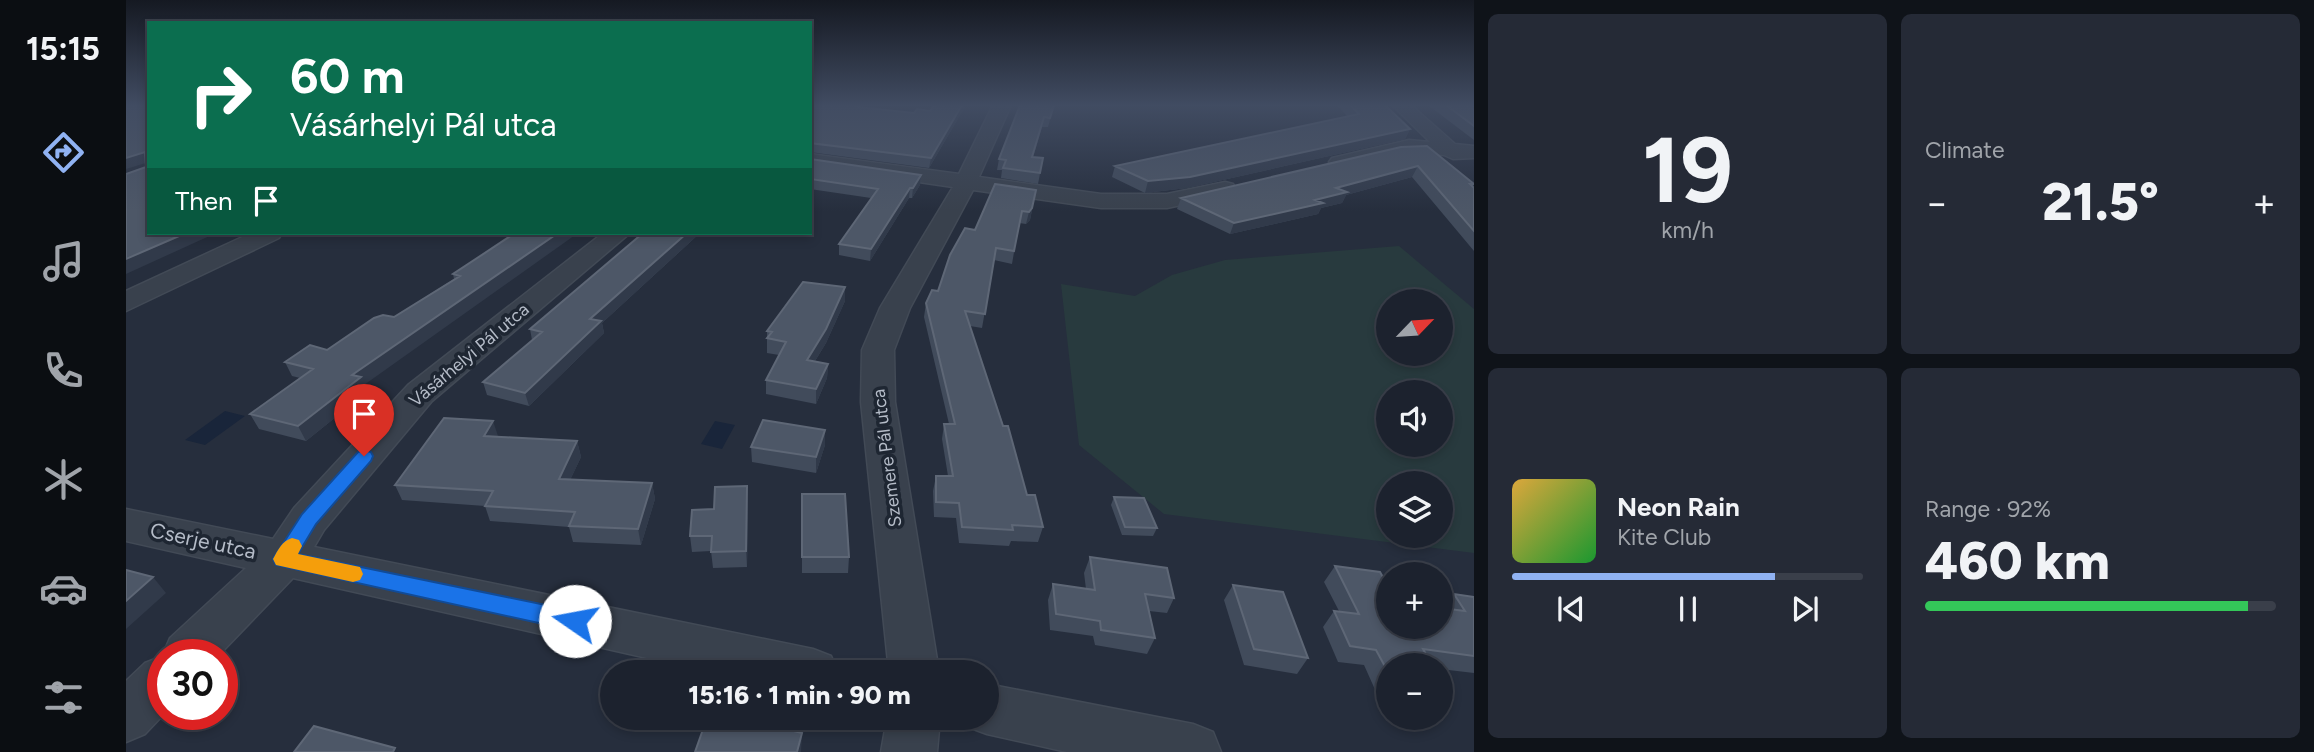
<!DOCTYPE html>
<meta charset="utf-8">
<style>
:root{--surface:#1c222e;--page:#252a36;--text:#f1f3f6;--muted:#a0a4aa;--line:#3a3f4a;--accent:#90b2f2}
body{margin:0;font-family:Figtree,sans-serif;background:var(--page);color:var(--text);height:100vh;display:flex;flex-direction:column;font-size:26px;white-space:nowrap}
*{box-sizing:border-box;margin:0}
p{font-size:23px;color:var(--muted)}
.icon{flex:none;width:38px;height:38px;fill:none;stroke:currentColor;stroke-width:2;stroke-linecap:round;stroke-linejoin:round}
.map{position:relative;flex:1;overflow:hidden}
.details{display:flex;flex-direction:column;gap:14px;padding:14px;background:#0f1319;width:840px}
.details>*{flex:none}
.top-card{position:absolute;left:21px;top:21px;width:665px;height:214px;border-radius:0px;box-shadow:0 4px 10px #0003,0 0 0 2px var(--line);background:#0b6e4f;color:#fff;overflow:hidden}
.needle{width:46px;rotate:65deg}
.fabs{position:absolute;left:1250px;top:289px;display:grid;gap:14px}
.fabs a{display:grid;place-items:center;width:77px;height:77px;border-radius:50%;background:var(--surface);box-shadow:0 4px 10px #0003,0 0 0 2px var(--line);font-size:35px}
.speed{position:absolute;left:21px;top:639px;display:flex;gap:14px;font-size:35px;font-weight:700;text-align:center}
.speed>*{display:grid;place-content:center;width:91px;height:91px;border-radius:50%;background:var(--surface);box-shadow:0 4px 10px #0003,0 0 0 2px var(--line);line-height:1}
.speed .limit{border:10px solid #d22;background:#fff;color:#111}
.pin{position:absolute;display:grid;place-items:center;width:60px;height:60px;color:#fff;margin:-72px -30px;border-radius:50% 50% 50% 0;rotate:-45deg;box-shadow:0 0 7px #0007}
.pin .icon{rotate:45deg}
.me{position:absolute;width:77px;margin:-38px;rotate:282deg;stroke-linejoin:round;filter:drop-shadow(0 0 5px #0008)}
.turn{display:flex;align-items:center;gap:24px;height:147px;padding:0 28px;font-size:32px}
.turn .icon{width:91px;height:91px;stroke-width:2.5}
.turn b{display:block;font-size:49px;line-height:60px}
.then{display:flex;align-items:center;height:66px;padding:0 28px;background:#0003;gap:14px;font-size:26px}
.big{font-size:52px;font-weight:800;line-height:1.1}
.details .tile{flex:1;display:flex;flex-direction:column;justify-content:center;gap:10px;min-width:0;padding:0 24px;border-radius:10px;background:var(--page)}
.details .dial{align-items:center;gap:0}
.dial b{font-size:91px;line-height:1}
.song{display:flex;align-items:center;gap:21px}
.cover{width:84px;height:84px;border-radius:10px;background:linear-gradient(135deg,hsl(40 70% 55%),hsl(130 70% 35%))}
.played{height:7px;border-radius:4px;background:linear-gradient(90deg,var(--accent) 75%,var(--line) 75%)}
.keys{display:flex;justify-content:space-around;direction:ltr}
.heat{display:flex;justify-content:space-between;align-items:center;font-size:38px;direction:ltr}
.charge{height:10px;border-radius:5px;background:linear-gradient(90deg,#34c759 92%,var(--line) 0)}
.details .tiles{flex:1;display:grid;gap:14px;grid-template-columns:repeat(2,1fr)}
.trip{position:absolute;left:474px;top:660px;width:399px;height:70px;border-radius:35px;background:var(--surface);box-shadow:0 4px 10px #0003,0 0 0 2px var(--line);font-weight:800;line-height:70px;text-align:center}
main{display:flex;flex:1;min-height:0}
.menu{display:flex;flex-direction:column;width:126px;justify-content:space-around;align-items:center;background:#0b0e12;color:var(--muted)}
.menu .icon{width:49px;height:49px}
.menu .active{color:var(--accent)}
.menu b{font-size:32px;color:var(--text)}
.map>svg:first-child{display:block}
</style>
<main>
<nav class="menu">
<b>15:15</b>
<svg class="icon active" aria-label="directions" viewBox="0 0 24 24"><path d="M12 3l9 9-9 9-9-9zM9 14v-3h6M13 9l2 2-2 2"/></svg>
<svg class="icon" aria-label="music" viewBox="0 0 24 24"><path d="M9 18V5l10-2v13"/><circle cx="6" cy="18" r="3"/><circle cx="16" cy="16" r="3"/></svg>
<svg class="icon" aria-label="phone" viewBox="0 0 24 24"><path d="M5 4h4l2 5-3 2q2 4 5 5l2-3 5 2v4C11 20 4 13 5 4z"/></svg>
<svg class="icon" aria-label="climate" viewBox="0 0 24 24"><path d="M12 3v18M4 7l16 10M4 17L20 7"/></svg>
<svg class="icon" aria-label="car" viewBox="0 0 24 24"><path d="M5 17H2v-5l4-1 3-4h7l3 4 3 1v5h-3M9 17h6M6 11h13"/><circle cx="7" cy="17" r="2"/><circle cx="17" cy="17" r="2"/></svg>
<svg class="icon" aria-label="filters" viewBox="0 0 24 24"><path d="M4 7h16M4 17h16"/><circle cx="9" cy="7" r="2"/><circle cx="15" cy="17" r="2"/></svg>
</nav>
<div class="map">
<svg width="1348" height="752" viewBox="0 0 1348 752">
<rect width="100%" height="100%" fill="#262e3d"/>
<!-- green -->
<path fill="#283a3e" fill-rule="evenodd" d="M1273,246L1348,309V553L1038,514L953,445L935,284L1009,296L1046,275L1099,260ZM1262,301H1314V354H1262ZM1262,392H1314V444H1262ZM1314,483V536H1262V483Z"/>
<!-- water -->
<path fill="#19253a" d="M99,411L119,416L79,445L59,440Z
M589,421L609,425L596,449L575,444Z"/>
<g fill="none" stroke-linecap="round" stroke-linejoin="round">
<!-- minor casing -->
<g stroke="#424a56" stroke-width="3">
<path id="minor" d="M867,105H885L853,177L975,194H1041L1099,182L1107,184L1110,189L1107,194L1041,208H975L847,190L784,308L768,350L769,402L813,672H763L735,402L736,350L754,308L827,187L684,166V154L833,174Z
M1266,105H1285L1329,144L1348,146V158L1327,159L1318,155L1283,152L1213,168L1206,166L1203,162L1206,158L1283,140L1304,142Z
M125,233H156L153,238L0,311V291Z
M477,233H504L306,401L198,530L188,547L687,649L705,656L712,672H583L167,578L94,654H37L44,638L120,568L0,541V509L147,539L168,508L282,385Z
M37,656L38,714L19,734L0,742V681L19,663Z
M861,684L1067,724L1087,732L1095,752H941L861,734L842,727L838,718H861Z
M761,718H814L811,752H755Z"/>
</g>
<!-- minor -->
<use href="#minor" fill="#39414d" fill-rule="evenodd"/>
</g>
<!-- wall -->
<path fill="#414b5b" d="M684,105H736V107L788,113L840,105L803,168L684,152Z
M894,105H928L922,127H916L907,157L917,158L912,184L875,178L876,170H871L873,159Z
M1211,105H1259L1284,129L1279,139L1061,188L1019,193L986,177L989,166L1222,117Z
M1302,105H1348V140Z
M1275,147L1348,184L1347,187L1348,188V251L1286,177L1220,195L1216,203L1195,208L1192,214L1104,234L1051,209L1055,198Z
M684,159L795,175L794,185L786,198H783L744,261L713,255V244L745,198L684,189Z
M910,190L904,220L900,224L893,223L886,264L868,260L856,328L844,326L901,495L917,527L912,542L885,541L883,546L833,543L830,518L808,517L807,491L810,476H822L816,439L818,424H823L798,317L800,303L812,291L849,230Z
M389,233L238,385L241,392L180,441L133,429L124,414L174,378L166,376L159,362L201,350L268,317L328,279L327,274Z
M517,233H574L476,323L478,333L403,406L361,395L357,382L406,340L404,329Z
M719,287V301L700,343L689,361L702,364L701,378L690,404L640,394V380L653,355L641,353V331Z
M699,430V445L690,473L626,462L625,447Z
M372,436L451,441L455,457L444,480L526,483L529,499L515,545L447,542L443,527L364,521L359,506L276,500L269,485Z
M676,494L723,557L722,573H676Z
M988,497L1031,528L1027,536L996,535L985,505Z
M622,502L621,567L587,568L585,551L566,552L564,536L588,509Z
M964,557L1048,598L1041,613L1023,611L1029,638L1021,654L969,645L967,636L924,630L922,600L927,584L960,589L958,573Z
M1209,566L1262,626L1317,608L1328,594L1348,597V673L1314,669V665H1262V695L1251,694L1238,665L1212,662L1197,627L1208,611H1213L1198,582Z
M1107,585L1182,658L1171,674L1118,665L1098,600Z"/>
<!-- shaded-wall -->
<path fill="#313a4a" d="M836,105H840L803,168L805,158Z
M918,117L916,127L904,168L906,157Z
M1284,129L1279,139L1061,188L1019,193L1022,181Z
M19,152L23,162L0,169V158Z
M1292,166L1286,177L1220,195L1216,203L1195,208L1192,214L1104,234L1108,223L1189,200L1210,188Z
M795,175L794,185L786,198L787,188Z
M784,188L783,198L744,261L745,249Z
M910,190L904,220L900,224L903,212Z
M60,233H90L0,274V259Z
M432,233H452L238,385L241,392L180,441L172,426L226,375Z
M561,233H574L476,323L478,333L403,406L399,393L464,319Z
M719,287V301L700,343L681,374V360Z
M702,364L701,378L690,404V389Z
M367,421L372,436H358Z
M699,430V445L690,473V457Z
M451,441L455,457L437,495L433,479Z
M526,483L529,499L515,545L512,529Z
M621,486L622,502L621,567L620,551Z
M27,577L40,593L0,629V601Z
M676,733L675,752H671Z"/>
<!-- building -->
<path fill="#4d5767" stroke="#5e6776" stroke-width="2" d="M0,105H23V233H60L0,259V174L20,167L19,152L0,158Z
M684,105H733L732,107L788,113L791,109L804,111L808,105H836L805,158L684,143V109L688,106Z
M894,105H928L924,118L918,117L906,157L917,158L914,173L877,168L880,160L873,159Z
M1224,105H1259L1284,129L1064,177L1022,181L989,166L1233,114Z
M1320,105H1348V126Z
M1301,146L1348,184H1344L1348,188V231L1292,166L1210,188L1221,192L1189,200L1197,203L1108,223L1055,198L1275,147Z
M684,159L795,175L787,188H784L745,249L713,244L752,189L684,179Z
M869,184L910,190L906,208L903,212L896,211L888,251L870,248L859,314L839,311L877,426H882L901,495H909L917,527L886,525L887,530L836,527L833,503L810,502V476H827L818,424H829L800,303L806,290L812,291L824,255L839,228L849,230Z
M389,233H432L226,375L235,377L172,426L124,414L187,369L159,362L184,345L201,350L248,318L257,315L268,317L334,276L327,274Z
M517,233H561L464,319L475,321L399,393L357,382L416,332L404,329Z
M677,282L719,287L700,329L681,360L702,364L690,389L640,380L660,342L641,338L646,332L641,331Z
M318,418L367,421L358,436L451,441L433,479L526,483L512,529L443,526L449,512L359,506L367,491L269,485Z
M637,420L699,430L690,457L625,447Z
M621,486L620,551L585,552L586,536H564L566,510L588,509L589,487Z
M676,494H719L723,557H676Z
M988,497L1018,498L1031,528L999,527Z
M964,557L1041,568L1048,598L1019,594L1029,638L975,630L974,621L930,614L927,584L969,590Z
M1209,566L1254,572L1262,586V626H1314V608L1339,611L1328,594L1348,597V656L1297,649L1306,665H1262V672L1250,650L1224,646L1208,611L1233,614Z
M0,570L27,577L0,601Z
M1107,585L1157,592L1182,658L1128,649Z
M581,718H613L676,733L671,752H569Z
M188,726L269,748L267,752H168Z"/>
<!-- sky -->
<linearGradient id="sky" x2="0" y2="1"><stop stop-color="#151922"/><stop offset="0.5" stop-color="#414c62"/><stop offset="1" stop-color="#414c62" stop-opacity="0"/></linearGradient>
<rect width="1348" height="211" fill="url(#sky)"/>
<!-- route -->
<path fill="#1a73e8" stroke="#114b97" stroke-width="2" d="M238,450L245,452L247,456L245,461L190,524L172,554L449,611L457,614L460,621L457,628L449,631L150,565L147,559L176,514L232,452Z"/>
<!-- slow -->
<path fill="#f59e0b" d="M166,538L173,540L176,546L172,554L234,567L237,574L234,580L227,582L150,565L147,559C152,550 156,541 166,538Z"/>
<g text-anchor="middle" stroke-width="7" stroke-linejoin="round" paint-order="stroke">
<!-- street labels -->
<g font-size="18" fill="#b5bcc8" stroke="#1e2632">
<text transform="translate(343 355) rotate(-40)" y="6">Vásárhelyi Pál utca</text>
<text transform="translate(761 458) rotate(-97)" y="6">Szemere Pál utca</text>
</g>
<!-- near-street labels -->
<g font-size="21" fill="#b5bcc8" stroke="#1e2632">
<text transform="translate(77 541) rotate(12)" y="7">Cserje utca</text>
</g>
</g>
</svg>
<div class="fabs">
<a><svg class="needle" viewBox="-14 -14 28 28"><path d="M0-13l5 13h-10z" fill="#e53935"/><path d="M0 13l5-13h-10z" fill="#a0a4aa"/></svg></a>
<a><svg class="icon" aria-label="sound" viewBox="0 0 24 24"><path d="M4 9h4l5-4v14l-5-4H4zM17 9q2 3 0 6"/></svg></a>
<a><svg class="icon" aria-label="layers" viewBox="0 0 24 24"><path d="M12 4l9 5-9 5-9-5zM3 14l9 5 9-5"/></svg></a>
<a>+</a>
<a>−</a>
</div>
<div class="speed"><div class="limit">30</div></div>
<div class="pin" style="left:238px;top:456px;background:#d93025"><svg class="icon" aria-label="arrive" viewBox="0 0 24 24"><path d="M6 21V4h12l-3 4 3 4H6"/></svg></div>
<svg class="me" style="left:449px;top:621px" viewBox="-20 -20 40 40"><circle r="19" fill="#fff"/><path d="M0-13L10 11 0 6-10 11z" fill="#1a73e8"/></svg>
<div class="trip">15:16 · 1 min · 90 m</div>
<div class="top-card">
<div class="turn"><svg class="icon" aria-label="right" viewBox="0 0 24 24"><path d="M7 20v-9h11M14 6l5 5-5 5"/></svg><div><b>60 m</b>Vásárhelyi Pál utca</div></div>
<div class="then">Then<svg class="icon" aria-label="arrive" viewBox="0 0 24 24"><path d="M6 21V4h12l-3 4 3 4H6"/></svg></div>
</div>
</div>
<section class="details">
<div class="tiles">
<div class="tile dial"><b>19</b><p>km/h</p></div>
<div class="tile"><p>Climate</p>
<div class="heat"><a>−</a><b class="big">21.5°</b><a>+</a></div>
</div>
<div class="tile">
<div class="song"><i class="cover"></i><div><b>Neon Rain</b><p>Kite Club</p></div></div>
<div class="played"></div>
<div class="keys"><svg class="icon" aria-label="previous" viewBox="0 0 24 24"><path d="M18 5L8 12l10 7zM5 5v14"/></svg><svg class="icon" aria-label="pause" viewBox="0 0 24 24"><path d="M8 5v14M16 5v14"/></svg><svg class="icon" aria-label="next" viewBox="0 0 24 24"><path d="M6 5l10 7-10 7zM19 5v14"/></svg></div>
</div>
<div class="tile"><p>Range · 92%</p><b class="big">460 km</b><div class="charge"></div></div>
</div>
</section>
</main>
